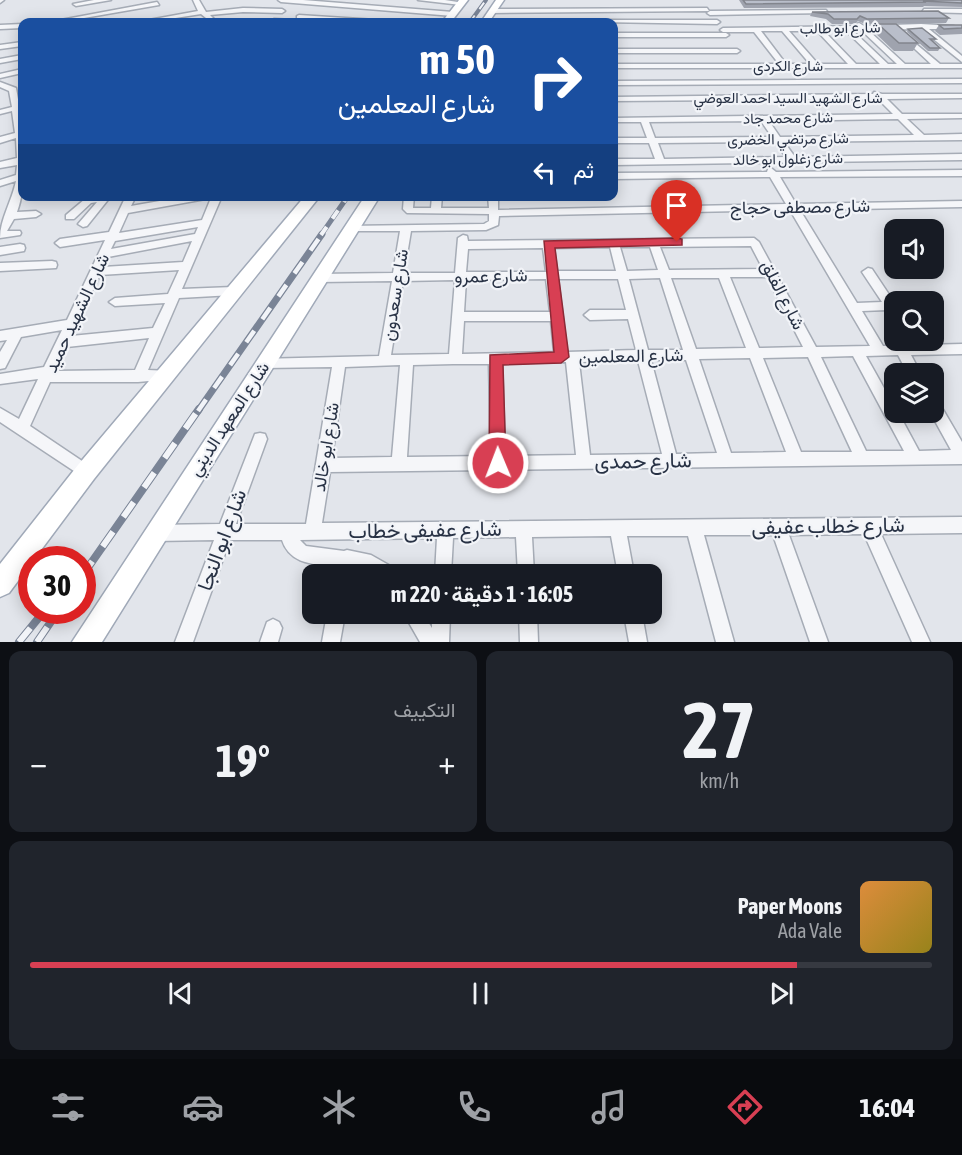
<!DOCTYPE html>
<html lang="ar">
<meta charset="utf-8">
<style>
:root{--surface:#171b24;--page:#20242c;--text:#f1f3f6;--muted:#9ea1a6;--line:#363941;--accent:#d83f53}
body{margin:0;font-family:"Asap Condensed",Vazirmatn,sans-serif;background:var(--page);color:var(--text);direction:rtl;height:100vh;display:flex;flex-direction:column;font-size:22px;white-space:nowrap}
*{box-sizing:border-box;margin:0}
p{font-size:20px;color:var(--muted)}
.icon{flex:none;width:33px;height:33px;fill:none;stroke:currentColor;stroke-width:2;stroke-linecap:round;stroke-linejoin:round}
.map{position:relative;height:642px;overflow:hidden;direction:ltr}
.panel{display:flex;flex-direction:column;gap:9px;padding:9px;background:#0d0f14;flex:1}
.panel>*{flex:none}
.guide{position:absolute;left:18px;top:18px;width:600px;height:183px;border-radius:12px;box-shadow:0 3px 15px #0003;direction:rtl;background:#1a4fa0;color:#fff;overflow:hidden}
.buttons{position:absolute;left:884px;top:219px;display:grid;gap:12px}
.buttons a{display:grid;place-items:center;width:60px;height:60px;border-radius:12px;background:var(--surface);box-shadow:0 3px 15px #0003;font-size:30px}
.speed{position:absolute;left:18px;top:546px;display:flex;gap:12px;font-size:30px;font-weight:700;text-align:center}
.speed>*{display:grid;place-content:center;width:78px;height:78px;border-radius:50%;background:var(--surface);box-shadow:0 3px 15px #0003;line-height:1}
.speed .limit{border:9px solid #d22;background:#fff;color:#111}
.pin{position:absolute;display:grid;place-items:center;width:51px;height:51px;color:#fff;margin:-62px -26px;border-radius:50% 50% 50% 0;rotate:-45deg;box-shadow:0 0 6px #0007}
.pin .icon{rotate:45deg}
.me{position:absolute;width:66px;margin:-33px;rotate:359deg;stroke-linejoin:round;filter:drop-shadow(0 0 4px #0008)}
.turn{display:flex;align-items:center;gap:21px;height:126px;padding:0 24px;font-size:27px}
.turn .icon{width:78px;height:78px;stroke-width:2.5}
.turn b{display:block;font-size:42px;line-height:51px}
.then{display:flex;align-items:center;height:57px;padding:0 24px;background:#0003;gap:12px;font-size:22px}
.big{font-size:45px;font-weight:700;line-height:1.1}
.panel .card{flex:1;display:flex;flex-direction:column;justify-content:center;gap:9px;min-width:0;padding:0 21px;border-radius:12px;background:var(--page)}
.panel .dial{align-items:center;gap:0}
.dial b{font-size:78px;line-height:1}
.song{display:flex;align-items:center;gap:18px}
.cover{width:72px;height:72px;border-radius:9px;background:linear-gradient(135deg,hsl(30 70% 55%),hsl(50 70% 35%))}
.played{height:6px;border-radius:3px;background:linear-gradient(90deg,var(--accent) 85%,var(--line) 85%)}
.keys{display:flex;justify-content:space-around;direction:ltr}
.heat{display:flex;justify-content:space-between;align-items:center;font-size:33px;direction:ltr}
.panel .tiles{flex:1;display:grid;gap:9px;grid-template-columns:1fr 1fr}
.card:last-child{grid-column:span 2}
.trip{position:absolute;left:302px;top:564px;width:360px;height:60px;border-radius:12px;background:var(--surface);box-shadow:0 3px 15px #0003;font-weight:700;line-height:60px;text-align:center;direction:rtl}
.tabs{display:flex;height:96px;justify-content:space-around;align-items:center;background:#090b0e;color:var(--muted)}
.tabs .icon{width:42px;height:42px}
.tabs .active{color:var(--accent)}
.tabs b{font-size:27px;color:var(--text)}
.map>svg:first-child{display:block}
</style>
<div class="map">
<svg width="962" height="642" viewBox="0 0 962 642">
<rect width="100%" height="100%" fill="#e2e5eb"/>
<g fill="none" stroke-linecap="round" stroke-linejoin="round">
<!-- minor casing -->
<g stroke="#a6acb6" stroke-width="3">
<path id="minor" d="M0,0H4L0,3Z
M94,0H111L76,6L73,4Z
M193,0H199L206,12L243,8L282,9L285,11L282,13L243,12L210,15L217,22H211L201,14L150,22H138L198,11Z
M278,0H303L453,12L456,14L453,16L281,2Z
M418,0H445L464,3L461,5Z
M157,2L159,5L61,22H50Z
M707,8L709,11L492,13L489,11L492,9Z
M924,9H962V13L922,12Z
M826,10L828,13L710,15L707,13L710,11Z
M299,15L376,20L379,22H354L297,18V16Z
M274,19L295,20L298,22H272L271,21Z
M603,20H717L720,22L717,24L600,22Z
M859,23L864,26L921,24L954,26L955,27L952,29H929L962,56V62L921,29L868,30L905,64H931L902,37V35L904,34L940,64H962V68H614V64H779L754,32H723L720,30L723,28L857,26V24ZM845,30L880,64H856L824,31ZM852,30H861L897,64H888ZM761,31H782L810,64H786ZM789,31H817L848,64H818Z
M22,24V28L0,29V25Z
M614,33H726L729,35L726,37H614Z
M22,42V46L0,49V45Z
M614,49H737L740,51L737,53H614Z
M22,55V59L0,63V59Z
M22,69V73L0,78V74Z
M962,79V83L614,85V81Z
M0,82L16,88L19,105H22V109L20,110C25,138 27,186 17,212L36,211L41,214L36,217L14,219L7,231H20L21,233L20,235L0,238C0,219 12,201 16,181L0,186V180L16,175L17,165L0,168V162L17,158L16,138L0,143V137L15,133L12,111L0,114V110L12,107L9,91L0,87Z
M874,92L882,94H962V98L887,99L902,114H962V118L907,119L924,135L962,134V140L784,142L795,157L962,154V160L614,165V159H655L649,143H614V138H647L641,122H614V118L893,114L878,99L614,101V97L873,94ZM898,119L914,135L780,137L769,121ZM761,121L772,137L655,138L649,122ZM775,142L786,157L664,159L658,143Z
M771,168L776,172L962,170V176L780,177L796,204L962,201V207L800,210L857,303L882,302L862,272L868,268L872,269L894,302V315L887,310L862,311L883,346L962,344V354L911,355L921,374H908L898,355L866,356L894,406V412H898L919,451L951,450L930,412H933V399L938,401L962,442V464L330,472L322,523L962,517V533L881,534L930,642H912L864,534L789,535L828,642H810L773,535H704L734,642H716L688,536H627L634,574H618L611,536L532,537L534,574H518L516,537L453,538L451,574H435L437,538L300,540L306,546L344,551L347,550L371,555L394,568L396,574H374L368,571L353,569L352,574H336L337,567C315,564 290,565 282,540H230L193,642H175L214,540L155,541L149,539L147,533L149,527L155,525L220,524L255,434L260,433L265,434L267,439L236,524H306L332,367L264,368L259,367L258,363L259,359L379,356L392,281L319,282L313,278L319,274L393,273L400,231H352L347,228L348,226L484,224L489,221V214L407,213L403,209L404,196H414L413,208H431L432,196H442L441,208H489L488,196H498V210L786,204L770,177L614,179V173L767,172L768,169ZM790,210L870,346L816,347L759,242L754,238L468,241L467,236L463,235L458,238L455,273H404L411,231L486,230L498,225L499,216ZM751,246L763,269L669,270L660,247ZM610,247L616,271H557L554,248ZM620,247H650L658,270L627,271ZM543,248L546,272H466L468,249ZM730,277H767L803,347L759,348ZM660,278L683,350H648L629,279ZM671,278H719L746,348L696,349ZM546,279L550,312H464L466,280ZM558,279H618L626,310H590L584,315L590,320L628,319L636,350L567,352ZM455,280L449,354L391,355L403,281ZM464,321H551L554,352L462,354ZM853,356L904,451H866L821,357ZM808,357L852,452H801L763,358ZM750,358L786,452L731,453L699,359ZM651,360H686L717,453L676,454ZM638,361L662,454L590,455L579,362ZM566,362L576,455L505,456L502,363ZM453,364H489L491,456L407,457L413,365ZM400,365L392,457L332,458L345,367Z
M93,196H111L87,226L83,227L78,224L97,202L91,203L74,219H66V215L85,199Z
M126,196H136L131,206L188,196H222L182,289L233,287L239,291L233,295L179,298L148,370L170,371L172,375L170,379L138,382H50L30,426L91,467L93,472L91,477L86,479L0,422V408L19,419L38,379L0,384V374L44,367L62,330L21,337L5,368L0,369V352L7,340L0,341V331L67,320L105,240L60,247L55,243L60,239L109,232ZM211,198L202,220L119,233L128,213ZM198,227L195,234L111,249L115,241ZM192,241L183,262L103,267L108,257ZM179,270L168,294L115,298L109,302L115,306L165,303L153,328L71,336L100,275ZM149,338L135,370L55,371L67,347Z
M20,244L24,245L25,248L24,251L0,255V247Z
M52,261L56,262L57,265L56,268L0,271V263Z
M327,614H345L340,642H322Z
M404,614H423L432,628V614H450L449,642H420Z
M519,614H537L538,642H520Z
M624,614H642L647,642H629Z
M273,619L279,622L282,628L278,642H260L267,622Z"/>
</g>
<!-- primary casing -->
<g stroke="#a0a9b8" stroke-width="3">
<path id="primary" d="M459,0H468L451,22H442Z
M496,0H504L489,22H481Z
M305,196H320L94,479L9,593L0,597V564L78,465Z
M365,196H380L102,642H72Z"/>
</g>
<!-- minor -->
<use href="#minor" fill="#f5f6f9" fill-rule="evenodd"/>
<!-- primary -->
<use href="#primary" fill="#fff" fill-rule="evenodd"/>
<!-- rail-far3 casing -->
<g stroke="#7a8496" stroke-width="4">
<path id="rail-far3" d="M470,22L486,0"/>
</g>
<!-- rail-far2 casing -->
<g stroke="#7a8496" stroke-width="5">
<path id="rail-far2" d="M321,235L348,196"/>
</g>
<!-- rail-far1 casing -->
<g stroke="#7a8496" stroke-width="7">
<path id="rail-far1" d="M198,411L322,234"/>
</g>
<!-- rail casing -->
<g stroke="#7a8496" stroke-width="8">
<path id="rail" d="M82,576L199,409
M19,642L45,610
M37,642L59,610"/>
</g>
<!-- rail-far3 -->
<use href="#rail-far3" stroke="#f2f4f8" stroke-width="2" stroke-dasharray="8" stroke-linecap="butt"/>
<!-- rail-far2 -->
<use href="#rail-far2" stroke="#f2f4f8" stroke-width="4" stroke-dasharray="10" stroke-linecap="butt"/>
<!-- rail-far1 -->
<use href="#rail-far1" stroke="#f2f4f8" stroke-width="4.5" stroke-dasharray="14" stroke-linecap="butt"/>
<!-- rail -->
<use href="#rail" stroke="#f2f4f8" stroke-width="6" stroke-dasharray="18" stroke-linecap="butt"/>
</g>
<!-- wall -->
<path fill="#9fa3ae" d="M739,0H962V7L924,6L923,7L744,8Z
M812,12L949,18L946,23L865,24L858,21L855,24H832L826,19L810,16Z
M878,24L918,43L913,51H894L874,32Z
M939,25H962V34L940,35L935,31Z
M908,29L936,39L933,42L940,48L938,51H928L907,32Z"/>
<!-- building -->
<path fill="#b9beca" stroke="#82858d" stroke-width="1.5" d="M743,0H962V3L923,1L926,2L746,4Z
M938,11L949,18L867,19L860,16L857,19H834L828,14L812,12Z
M878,24H896L918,43H899Z
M939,25H962V28L944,29Z
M922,28L936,39H930L940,48H930L908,29Z"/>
<!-- route -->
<path fill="#d83f53" stroke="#8c2936" stroke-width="1.5" d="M677,238L682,239V245L555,248L569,357L561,363L503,365L506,463L503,468L498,471L492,468L489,463L490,355L554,352L544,241Z"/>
<g text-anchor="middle" stroke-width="4.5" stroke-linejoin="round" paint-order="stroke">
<!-- far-street labels -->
<g font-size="15" fill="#283245" stroke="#f2f4f8">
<text transform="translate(840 28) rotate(-1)" y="5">شارع ابو طالب</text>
<text x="788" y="71">شارع الكردى</text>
<text x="788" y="103">شارع الشهيد السيد احمد العوضي</text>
<text transform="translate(788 118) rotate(-1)" y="5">شارع محمد جاد</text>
<text transform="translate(788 139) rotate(-1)" y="5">شارع مرتضي الخضرى</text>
<text transform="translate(788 159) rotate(-1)" y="5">شارع زغلول ابو خالد</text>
</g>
<!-- street labels -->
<g font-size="18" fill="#283245" stroke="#f2f4f8">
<text transform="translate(800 207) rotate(-1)" y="6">شارع مصطفى حجاج</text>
<text transform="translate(491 276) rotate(-1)" y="6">شارع عمرو</text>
<text transform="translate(395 295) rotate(-81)" y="6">شارع سعدون</text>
<text transform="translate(783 295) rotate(63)" y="6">شارع الفلق</text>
<text transform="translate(77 313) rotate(-65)" y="6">شارع الشهيد حميد</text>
<text transform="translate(631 356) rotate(-1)" y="6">شارع المعلمين</text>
<text transform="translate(229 419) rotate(-57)" y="6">شارع المعهد الديني</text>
<text transform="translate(326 447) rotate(-81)" y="6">شارع ابو خالد</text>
</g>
<!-- near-street labels -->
<g font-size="21" fill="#283245" stroke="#f2f4f8">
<text transform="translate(643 461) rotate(-1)" y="7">شارع حمدى</text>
<text transform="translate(828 526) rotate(-1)" y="7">شارع خطاب عفيفى</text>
<text transform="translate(425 530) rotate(-1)" y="7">شارع عفيفى خطاب</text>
<text transform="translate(222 540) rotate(-70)" y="7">شارع ابو النجا</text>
</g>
</g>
</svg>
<div class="buttons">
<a><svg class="icon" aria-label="sound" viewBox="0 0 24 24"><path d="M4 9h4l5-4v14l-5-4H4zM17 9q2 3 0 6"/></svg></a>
<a><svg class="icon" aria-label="search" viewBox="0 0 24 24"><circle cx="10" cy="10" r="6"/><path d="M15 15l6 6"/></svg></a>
<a><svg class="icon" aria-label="layers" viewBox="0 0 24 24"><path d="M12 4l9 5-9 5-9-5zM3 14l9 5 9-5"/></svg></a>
</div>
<div class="speed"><div class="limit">30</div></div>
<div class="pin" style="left:677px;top:242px;background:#d93025"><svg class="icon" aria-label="arrive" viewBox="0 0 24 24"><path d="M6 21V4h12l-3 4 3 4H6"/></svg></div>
<svg class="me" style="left:498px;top:463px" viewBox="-20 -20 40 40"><circle r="17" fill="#d83f53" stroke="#fff" stroke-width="3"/><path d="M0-11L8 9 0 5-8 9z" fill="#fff"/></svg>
<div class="trip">16:05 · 1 دقيقة · 220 m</div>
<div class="guide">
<div class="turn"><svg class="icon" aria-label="right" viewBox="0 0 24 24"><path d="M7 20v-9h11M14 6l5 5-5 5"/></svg><div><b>50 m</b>شارع المعلمين</div></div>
<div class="then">ثم<svg class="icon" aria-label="left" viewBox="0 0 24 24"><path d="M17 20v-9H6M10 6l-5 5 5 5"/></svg></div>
</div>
</div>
<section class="panel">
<div class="tiles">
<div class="card dial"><b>27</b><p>km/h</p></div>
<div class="card"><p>التكييف</p>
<div class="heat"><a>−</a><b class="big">19°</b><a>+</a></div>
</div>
<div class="card">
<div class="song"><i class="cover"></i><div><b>Paper Moons</b><p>Ada Vale</p></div></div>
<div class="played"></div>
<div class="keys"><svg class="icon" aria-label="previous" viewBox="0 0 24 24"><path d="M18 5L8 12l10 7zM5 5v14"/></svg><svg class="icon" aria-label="pause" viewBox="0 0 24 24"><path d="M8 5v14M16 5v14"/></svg><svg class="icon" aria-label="next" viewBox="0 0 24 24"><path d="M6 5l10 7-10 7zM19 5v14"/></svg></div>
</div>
</div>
</section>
<nav class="tabs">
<b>16:04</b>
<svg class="icon active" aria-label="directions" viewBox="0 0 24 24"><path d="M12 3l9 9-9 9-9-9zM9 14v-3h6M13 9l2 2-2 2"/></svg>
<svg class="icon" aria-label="music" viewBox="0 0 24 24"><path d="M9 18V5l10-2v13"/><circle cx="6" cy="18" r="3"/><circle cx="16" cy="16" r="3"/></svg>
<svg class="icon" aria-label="phone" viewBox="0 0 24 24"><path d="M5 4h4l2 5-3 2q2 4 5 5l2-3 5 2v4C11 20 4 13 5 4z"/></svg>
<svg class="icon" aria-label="climate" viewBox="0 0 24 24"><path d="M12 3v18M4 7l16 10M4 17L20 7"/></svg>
<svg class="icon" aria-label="car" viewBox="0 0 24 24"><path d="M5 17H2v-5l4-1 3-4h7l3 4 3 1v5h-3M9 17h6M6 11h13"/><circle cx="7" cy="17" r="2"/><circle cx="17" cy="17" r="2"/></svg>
<svg class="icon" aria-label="filters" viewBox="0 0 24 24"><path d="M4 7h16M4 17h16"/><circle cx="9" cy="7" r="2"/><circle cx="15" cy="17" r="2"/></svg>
</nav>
